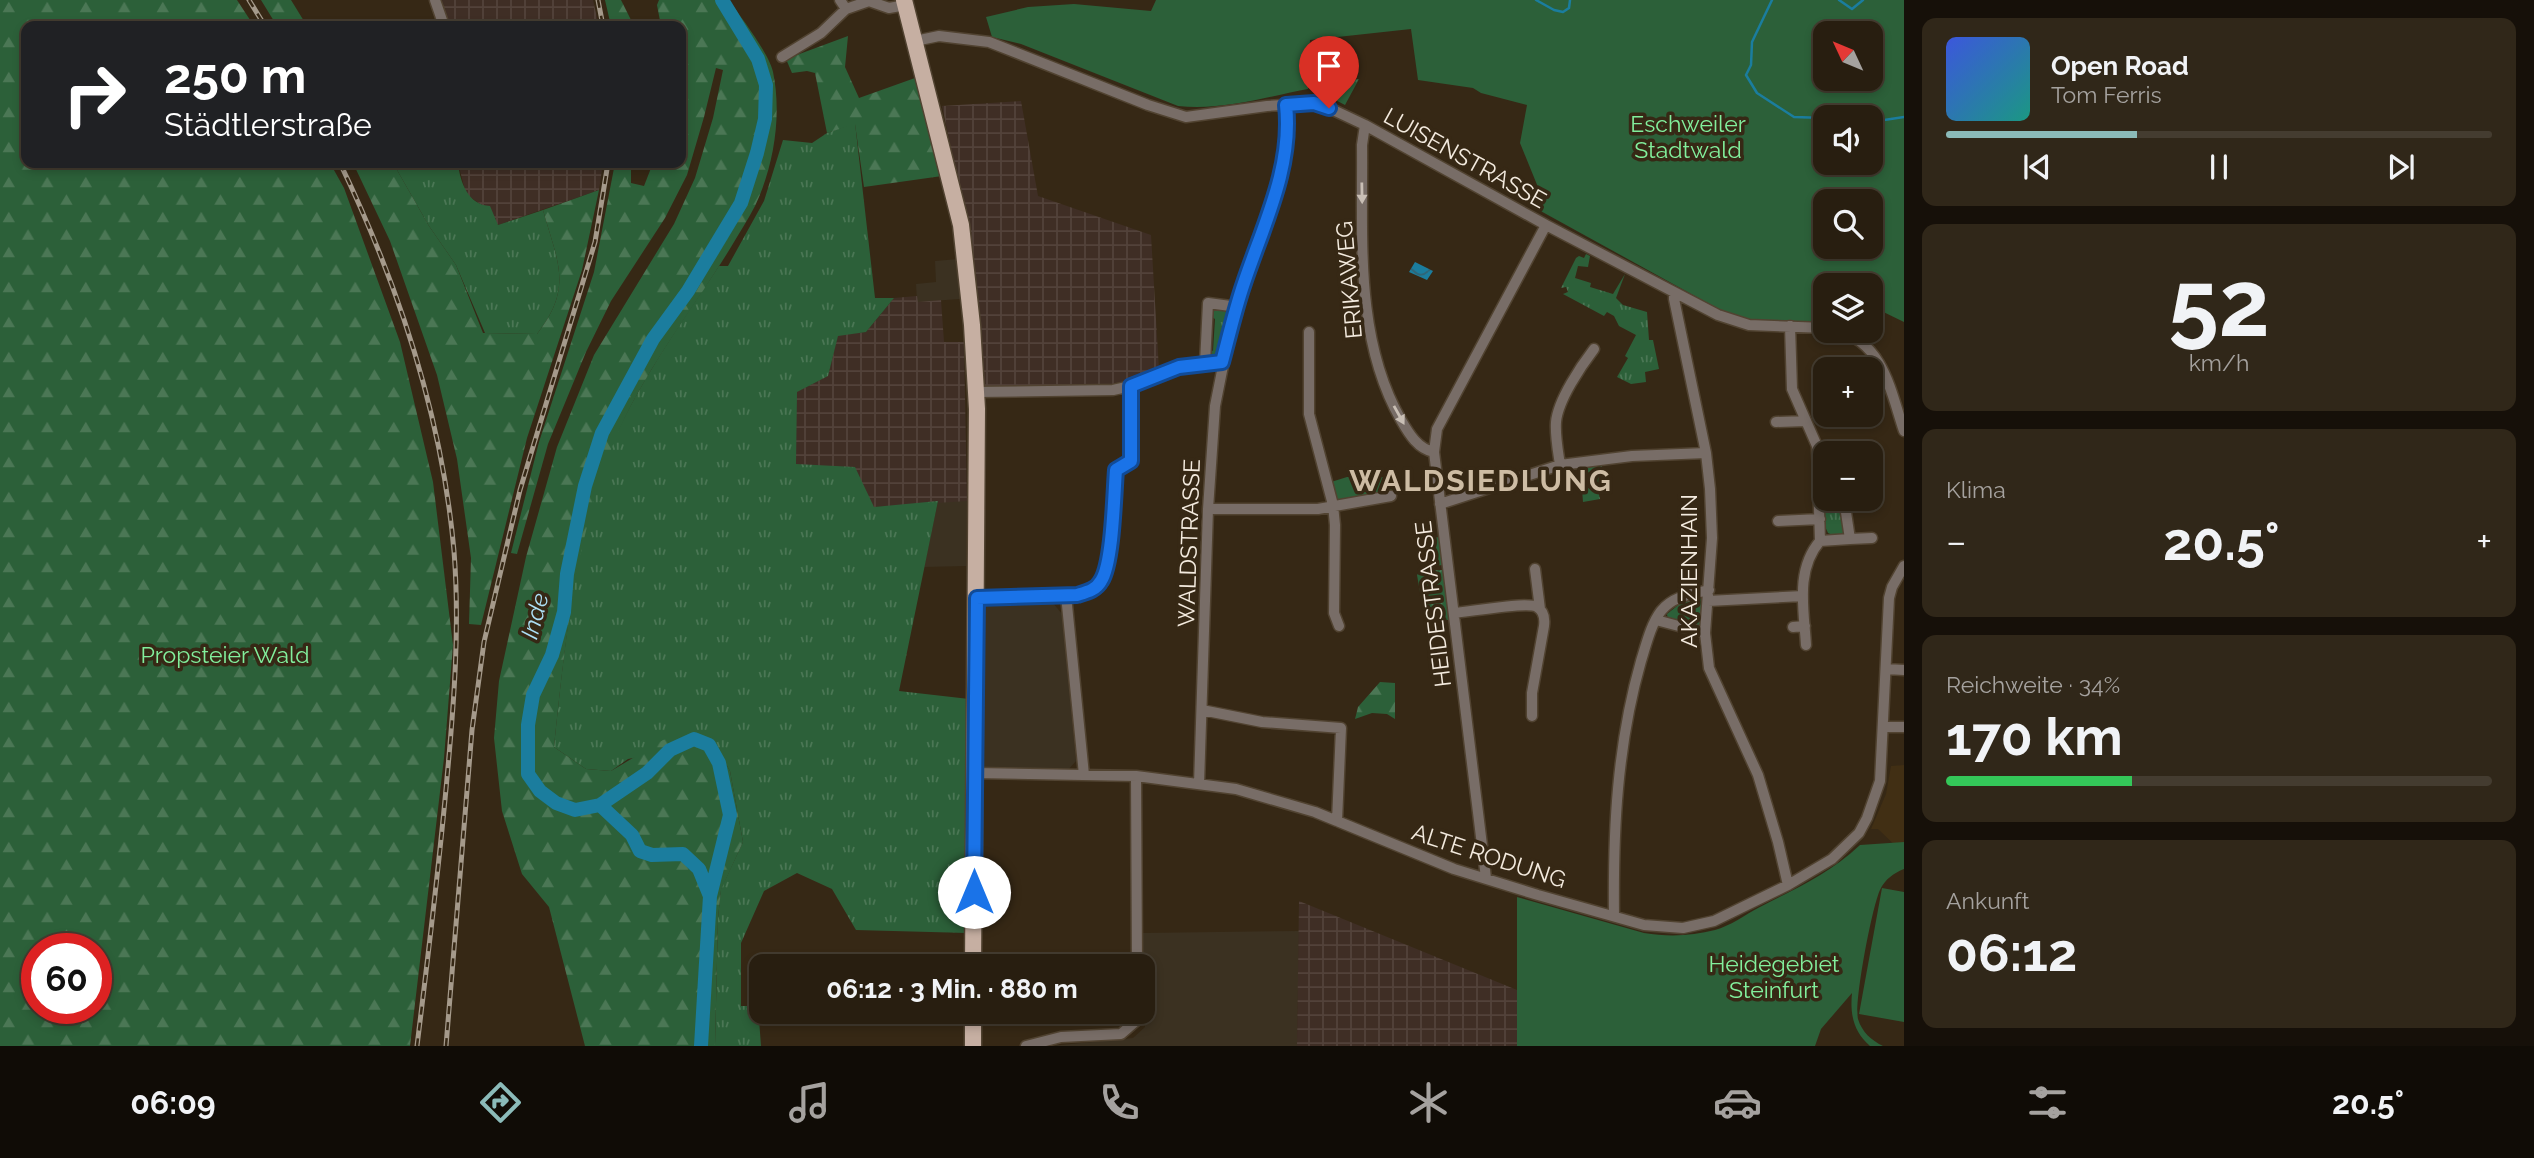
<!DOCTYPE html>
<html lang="de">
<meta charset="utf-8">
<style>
:root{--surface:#281e10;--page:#302719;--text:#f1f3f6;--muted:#a5a29f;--line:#443c30;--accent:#8bbbb9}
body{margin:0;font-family:Raleway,sans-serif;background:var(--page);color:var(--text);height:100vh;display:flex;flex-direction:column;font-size:26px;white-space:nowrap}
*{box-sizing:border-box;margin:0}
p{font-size:23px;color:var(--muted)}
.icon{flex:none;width:38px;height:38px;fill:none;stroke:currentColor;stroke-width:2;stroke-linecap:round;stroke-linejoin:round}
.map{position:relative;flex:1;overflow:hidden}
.side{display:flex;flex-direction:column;gap:18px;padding:18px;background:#161009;width:630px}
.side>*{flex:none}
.banner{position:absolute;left:21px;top:21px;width:665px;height:147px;border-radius:14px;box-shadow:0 4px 10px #0003,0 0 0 2px var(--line);background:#202124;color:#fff;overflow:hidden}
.needle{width:46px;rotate:314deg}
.buttons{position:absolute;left:1813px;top:21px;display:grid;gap:14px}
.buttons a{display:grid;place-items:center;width:70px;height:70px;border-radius:14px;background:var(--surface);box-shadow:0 4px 10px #0003,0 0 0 2px var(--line);font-size:35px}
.speed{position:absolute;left:21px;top:933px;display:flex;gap:14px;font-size:35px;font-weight:700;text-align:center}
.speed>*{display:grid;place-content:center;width:91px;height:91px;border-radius:50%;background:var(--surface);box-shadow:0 4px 10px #0003,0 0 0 2px var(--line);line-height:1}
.speed .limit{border:10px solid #d22;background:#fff;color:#111}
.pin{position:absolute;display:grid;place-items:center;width:60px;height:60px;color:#fff;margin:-72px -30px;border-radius:50% 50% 50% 0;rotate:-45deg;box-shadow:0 0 7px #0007}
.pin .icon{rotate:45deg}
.me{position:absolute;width:77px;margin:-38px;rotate:0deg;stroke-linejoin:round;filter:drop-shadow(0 0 5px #0008)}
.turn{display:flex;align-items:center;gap:24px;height:147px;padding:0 28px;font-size:32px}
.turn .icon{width:91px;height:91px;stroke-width:2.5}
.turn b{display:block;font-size:49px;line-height:60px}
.big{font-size:52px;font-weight:700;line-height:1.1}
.side .tile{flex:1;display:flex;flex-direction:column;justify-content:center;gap:10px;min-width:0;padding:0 24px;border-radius:14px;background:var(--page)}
.side .dial{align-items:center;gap:0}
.dial b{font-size:91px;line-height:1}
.song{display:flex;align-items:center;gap:21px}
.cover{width:84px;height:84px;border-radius:10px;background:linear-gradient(135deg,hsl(230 70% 55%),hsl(170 70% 35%))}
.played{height:7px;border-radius:4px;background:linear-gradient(90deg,var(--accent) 35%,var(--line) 35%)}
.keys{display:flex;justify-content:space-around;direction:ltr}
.heat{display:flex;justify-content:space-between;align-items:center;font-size:38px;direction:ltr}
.charge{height:10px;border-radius:5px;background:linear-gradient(90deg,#34c759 34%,var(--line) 0)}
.trip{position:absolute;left:749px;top:954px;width:406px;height:70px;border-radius:14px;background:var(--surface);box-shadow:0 4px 10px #0003,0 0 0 2px var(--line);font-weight:700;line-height:70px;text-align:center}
.dock{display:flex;height:112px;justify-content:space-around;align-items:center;background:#100c06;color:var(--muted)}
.dock .icon{width:49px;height:49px}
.dock .on{color:var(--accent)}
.dock b{font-size:32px;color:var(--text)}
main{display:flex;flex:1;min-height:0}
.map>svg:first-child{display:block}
</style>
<main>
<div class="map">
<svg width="1904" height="1046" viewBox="0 0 1904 1046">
<defs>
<pattern id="industrial-grid" width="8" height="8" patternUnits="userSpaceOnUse" patternTransform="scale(1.75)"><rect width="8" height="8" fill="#3f2e25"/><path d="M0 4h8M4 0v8" fill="none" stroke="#52423a"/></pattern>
<pattern id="grass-tufts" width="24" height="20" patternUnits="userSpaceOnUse" patternTransform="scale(1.75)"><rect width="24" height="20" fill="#2c6039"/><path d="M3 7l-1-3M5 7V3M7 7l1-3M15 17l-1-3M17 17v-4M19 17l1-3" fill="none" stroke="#4b7755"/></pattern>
<pattern id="forest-firs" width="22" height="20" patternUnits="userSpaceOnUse" patternTransform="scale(1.75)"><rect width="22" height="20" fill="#2c6039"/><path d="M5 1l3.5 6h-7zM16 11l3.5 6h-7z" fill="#4b7755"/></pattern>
<pattern id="water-waves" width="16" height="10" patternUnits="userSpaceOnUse" patternTransform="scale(1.75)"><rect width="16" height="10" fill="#1b7d9e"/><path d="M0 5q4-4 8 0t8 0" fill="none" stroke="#306475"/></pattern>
</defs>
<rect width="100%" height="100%" fill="#362815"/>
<!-- commercial -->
<path fill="#3b3121" d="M958,259L960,299L917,302L916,284L936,282L935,261Z
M938,501H967L966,566L924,567Z
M1053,603L1062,614L1076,761L1068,770L982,767V605Z
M1299,931L1297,1046H1050L1133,1038L1145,1027L1142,933Z"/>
<!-- industrial -->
<path fill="url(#industrial-grid)" d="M439,0H593L599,26H448Z
M1021,101L1038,196L1151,235L1159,370L1130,383L1112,387L984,389L967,224L942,106Z
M458,163H603L599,190L498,225L483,206L466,194Z
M917,296L918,302L941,300L944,342H964L967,501L874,507L796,464V392L828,376L838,335L866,332L894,298Z
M1299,901L1517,990L1518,1046H1297Z"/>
<!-- built -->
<path fill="#412f14" d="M1904,765V849H1899L1878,829H1871L1886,794L1891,766Z"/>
<!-- grass -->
<path fill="url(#grass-tufts)" d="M1359,79L1345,105L1326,95L1318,86Z
M855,123L875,298H894L866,332L838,336L828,376L797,392L796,464L855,467L874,507L938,501L899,691L969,699L968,933L856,930L832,889L797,873L764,891L741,943V1006H758L761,1046H715L718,918L721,889L743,842L730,771L714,742L628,759L611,771L586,769L554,747C563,663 571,577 594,495C616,413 673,336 719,266H728L764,201L783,140L812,143L827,133Z
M393,163H458C460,182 468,205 490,206L498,225L543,210C557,261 574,287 537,334L485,333L456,265L429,226Z
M1586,254L1590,256L1588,267L1578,266L1575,278L1591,283L1590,287L1613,294L1625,274L1616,298L1623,305L1647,312L1649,340H1653L1659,369L1645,372L1646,382L1631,384L1617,377L1628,358L1625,356L1636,335L1619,326L1614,316L1607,312L1604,316L1563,294L1568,292L1566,287L1561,288L1576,258L1579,256L1584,258Z
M1215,307L1230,312L1216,359L1208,356V348L1213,351L1215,319L1209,315V310Z
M1602,466L1603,490L1598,491L1600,499L1583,502L1582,489L1597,487V478L1595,477L1594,472L1580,473L1582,468Z
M1825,484V499H1842L1846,528L1843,533L1835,536L1828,533L1823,522L1822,486Z
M1441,537L1443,565L1431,566L1428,562L1429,541L1431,538Z
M1443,570L1449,620L1428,619L1424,615L1417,575L1420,571Z
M1702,598L1707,603L1705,622L1700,628L1668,620L1667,614L1682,602Z"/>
<!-- forest -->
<path fill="url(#forest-firs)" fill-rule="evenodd" d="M0,0H237L254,26H26V163H330L344,188L400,342L433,482L453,645L444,758L410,1046H0ZM37,948H96V1008H37Z
M261,0H291L307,26H277Z
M605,0H621L634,26H611Z
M659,0H729C740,16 770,55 773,72C782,115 774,166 755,206C748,220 739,233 731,247C692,311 643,372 614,442C575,539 565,644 554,747L586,769L611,771L663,740L694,732L714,741L730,771L743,842L721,890L718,918L715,1046H585L549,907L522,874L502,811L494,738L499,681L526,557L557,447L594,355L674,224L695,178L713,118L723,70L716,68L704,117L687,175L665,218L611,301L586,352L548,444L517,554L511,553L539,442L594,272L615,163H631V183L644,186L653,163H681V26H661L657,5Z
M848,36L845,67L859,98L915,78L942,176L864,187L855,124L827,133L815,73L807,71L792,73L786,59Z
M353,163H393L429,226L456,265L483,333L537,334C574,287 557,261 543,210L599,190L582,270L527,438L481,625L469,624L471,558L457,459L437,375L390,241Z
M1380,682L1395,683V719L1387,714L1372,713L1355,719L1358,707Z"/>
<!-- park -->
<path fill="#2c6039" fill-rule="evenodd" d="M1156,0H1904V322L1871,306V285H1825V321L1823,323L1747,322L1733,317L1537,209L1542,197L1520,143L1527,105L1481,93L1473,88L1418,80L1411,29L1310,40L1308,89C1266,97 1221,111 1178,106L1021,44L992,37L986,17L1028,7L1074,4L1151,11ZM1825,33H1871V79H1825ZM1825,117H1871V163H1825ZM1825,201H1871V247H1825Z
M1347,477H1391L1392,492L1337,502L1331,482Z
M1904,842V869C1894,873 1885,879 1880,890C1872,907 1854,1002 1858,1019C1862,1032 1871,1040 1883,1046H1870C1853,1031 1850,1014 1852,993L1821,1029L1815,1046H1517V897L1644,933C1668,937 1692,936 1715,930C1730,926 1745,915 1758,908C1796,888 1828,875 1860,845Z
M1882,888L1904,892V1022L1859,1014Z"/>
<!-- water -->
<path fill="url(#water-waves)" d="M1415,262L1433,271L1427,280L1409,272Z"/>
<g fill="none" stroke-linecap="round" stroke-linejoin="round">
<!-- stream -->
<path stroke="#1b7d9e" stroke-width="2.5" d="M1536,0L1554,10L1563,12L1569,8L1570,0
M1772,0L1752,42L1751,65L1746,75L1757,93L1794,117L1825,118
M1839,0L1852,9L1863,0
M1871,122L1904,117"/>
<!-- river -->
<path stroke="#1b7d9e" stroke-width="14" d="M600,805L632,835L640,851L652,855L683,854L699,869L710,896
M701,1046L710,896L730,815L719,763L709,745L694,739L670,750L647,773L600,805L575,810L556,803L540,791L528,774V725L533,695L552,655L564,612L567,574L585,486L602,433L653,339L688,291L741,203L757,153L765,119L766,85L758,59L722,0"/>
<!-- street casing -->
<g stroke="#514331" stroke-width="13">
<path id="street" d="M435,0L444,26
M840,0L846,9
M915,41L939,36L989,42L1148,105L1186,117L1267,106L1314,103L1329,108L1365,125L1546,225L1718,315L1749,325L1825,328
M782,57L821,33L846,9L869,1L889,8L906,5
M1365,125L1362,145C1363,236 1354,338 1401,420C1409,434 1418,449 1434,452
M1674,293V299L1706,453L1710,489L1712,538L1705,633L1709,668L1758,775L1778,842L1788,885
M1790,326L1792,389L1817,446
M1838,331C1884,343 1891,393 1904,431
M1309,332V414L1333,505L1335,525L1334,613L1339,626
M1205,363L1208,303L1238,307
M976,392L1113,390L1131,386L1179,367L1222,362
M1776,422L1806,421
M1825,459L1817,446L1820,541L1850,539L1844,499
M1560,465C1558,451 1555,436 1556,422C1558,400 1581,366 1594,349
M1440,504L1560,465L1632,456L1706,453
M1208,509H1318L1391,496
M1778,521L1820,519
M1850,539L1872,538
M1535,569L1540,609
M1066,595L1084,775
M977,598L1078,595C1087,592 1096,590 1101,581C1113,563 1114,494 1116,470L1131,461V386
M1708,601L1803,596
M1454,613C1469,612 1527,601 1537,607C1544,611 1545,618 1544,626L1532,693V716
M1656,620L1705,633
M1793,627L1805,626
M1806,645C1804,610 1795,570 1820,541
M1886,669L1904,670
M1202,710L1262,722L1341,728L1337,821
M1884,727H1904
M976,773L1136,776L1236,789L1315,812L1454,869L1538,895L1644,925L1683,928L1714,921L1788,885L1832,859L1859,833L1867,818L1880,781L1889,598L1892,587L1904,566
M1136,776L1137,966
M1199,784L1208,509L1215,406L1230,331L1243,287L1278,189L1289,129L1286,105
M1486,878L1434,452L1437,429L1546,225
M1614,916C1613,829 1617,745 1641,661C1646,645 1651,624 1661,611C1673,596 1692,594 1709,590
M1026,1046L1061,1037L1121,1034L1136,1021V1012"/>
</g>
<!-- primary casing -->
<g stroke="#514331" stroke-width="19">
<path id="primary" d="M904,0L961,225L972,325L977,409L973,966
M973,1046V1012"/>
</g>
<!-- street -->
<use href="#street" stroke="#786d67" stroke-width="10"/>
<!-- primary -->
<use href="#primary" stroke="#c6afa2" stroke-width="16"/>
<!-- rail casing -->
<g stroke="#a59a8b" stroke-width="5">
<path id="rail" d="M249,0L265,26
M598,0L603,26
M340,163C398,284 442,416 454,551C460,627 454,703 447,778C439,868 428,957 417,1046
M446,1046L472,730L484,642L520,490L595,242L608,163"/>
</g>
<!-- rail -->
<use href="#rail" stroke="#362815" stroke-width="2.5" stroke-dasharray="8" stroke-linecap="butt"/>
</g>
<!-- one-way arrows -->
<defs><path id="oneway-solid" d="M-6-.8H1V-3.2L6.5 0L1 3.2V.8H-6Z" transform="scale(1.75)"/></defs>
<g fill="#c9bfb5">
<use href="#oneway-solid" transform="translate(1362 193) rotate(89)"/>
<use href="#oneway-solid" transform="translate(1399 415) rotate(61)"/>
</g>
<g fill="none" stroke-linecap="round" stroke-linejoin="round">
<!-- route casing -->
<g stroke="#114b97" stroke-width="18">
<path id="route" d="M974,892L977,598L1077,595C1087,592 1096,590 1101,581C1113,563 1114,494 1116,470L1131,461V386L1179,367L1222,362C1229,336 1235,309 1244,283C1263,226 1293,167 1286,105L1314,103L1329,108"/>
</g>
<!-- route -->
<use href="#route" stroke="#1a73e8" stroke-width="12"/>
</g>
<g text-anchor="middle" stroke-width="7" stroke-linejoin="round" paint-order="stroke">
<!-- park labels -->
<g font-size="23" fill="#82ef9c" stroke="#362815">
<text x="1688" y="132">Eschweiler<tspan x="1688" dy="26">Stadtwald</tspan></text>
<text x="225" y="663">Propsteier Wald</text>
<text x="1774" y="972">Heidegebiet<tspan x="1774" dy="26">Steinfurt</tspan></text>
</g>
<!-- street labels -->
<g font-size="23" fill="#f4ebdf" stroke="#362815">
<text transform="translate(1465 158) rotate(29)" y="8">LUISENSTRASSE</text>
<text transform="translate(1349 280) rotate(-95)" y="8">ERIKAWEG</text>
<text transform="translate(1189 543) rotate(-88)" y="8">WALDSTRASSE</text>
<text transform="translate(1689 571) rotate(-90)" y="8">AKAZIENHAIN</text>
<text transform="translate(1433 604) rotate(-97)" y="8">HEIDESTRASSE</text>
<text transform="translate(1489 856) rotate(18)" y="8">ALTE RODUNG</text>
</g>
<!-- water labels -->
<g font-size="24" font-style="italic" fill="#acdff5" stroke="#362815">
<text transform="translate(535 616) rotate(-75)" y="8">Inde</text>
</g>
<!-- district labels -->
<g font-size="30" font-weight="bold" letter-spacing="2" fill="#cdbca4" stroke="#362815">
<text x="1481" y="491">WALDSIEDLUNG</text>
</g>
</g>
</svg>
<div class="buttons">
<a><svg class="needle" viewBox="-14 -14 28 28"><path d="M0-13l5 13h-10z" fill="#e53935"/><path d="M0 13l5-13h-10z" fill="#a5a29f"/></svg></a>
<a><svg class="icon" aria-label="sound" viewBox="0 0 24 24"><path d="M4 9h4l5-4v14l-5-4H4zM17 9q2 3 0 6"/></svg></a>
<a><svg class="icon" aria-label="search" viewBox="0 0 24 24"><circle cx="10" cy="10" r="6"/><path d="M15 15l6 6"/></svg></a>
<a><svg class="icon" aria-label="layers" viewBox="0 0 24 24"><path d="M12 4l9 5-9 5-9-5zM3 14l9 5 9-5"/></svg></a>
<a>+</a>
<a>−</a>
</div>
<div class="speed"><div class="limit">60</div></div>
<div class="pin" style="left:1329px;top:108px;background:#d93025"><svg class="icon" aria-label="arrive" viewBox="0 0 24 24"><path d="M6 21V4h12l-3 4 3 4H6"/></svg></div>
<svg class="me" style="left:974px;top:892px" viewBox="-20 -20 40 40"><circle r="19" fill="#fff"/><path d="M0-13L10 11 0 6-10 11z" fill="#1a73e8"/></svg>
<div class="trip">06:12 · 3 Min. · 880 m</div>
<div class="banner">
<div class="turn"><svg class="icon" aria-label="right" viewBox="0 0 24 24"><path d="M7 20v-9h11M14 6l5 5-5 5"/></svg><div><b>250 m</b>Städtlerstraße</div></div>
</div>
</div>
<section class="side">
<div class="tile">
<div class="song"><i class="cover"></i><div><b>Open Road</b><p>Tom Ferris</p></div></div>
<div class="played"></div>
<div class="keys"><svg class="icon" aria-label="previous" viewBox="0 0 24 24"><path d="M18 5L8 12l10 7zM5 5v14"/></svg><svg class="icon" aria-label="pause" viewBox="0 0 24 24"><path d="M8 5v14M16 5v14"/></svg><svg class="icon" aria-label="next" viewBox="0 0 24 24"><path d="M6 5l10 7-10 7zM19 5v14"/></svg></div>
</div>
<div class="tile dial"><b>52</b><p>km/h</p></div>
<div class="tile"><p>Klima</p>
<div class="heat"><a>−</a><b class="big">20.5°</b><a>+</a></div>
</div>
<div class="tile"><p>Reichweite · 34%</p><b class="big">170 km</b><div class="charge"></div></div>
<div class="tile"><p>Ankunft</p><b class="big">06:12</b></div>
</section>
</main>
<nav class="dock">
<b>06:09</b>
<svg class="icon on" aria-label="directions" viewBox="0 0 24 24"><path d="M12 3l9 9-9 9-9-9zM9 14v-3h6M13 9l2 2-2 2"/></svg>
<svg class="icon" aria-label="music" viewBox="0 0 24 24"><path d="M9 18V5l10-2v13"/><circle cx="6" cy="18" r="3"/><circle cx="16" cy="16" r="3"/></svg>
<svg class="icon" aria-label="phone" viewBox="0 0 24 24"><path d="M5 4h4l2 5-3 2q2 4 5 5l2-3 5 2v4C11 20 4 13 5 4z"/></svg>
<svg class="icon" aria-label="climate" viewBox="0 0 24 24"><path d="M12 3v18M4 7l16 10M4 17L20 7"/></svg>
<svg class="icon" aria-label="car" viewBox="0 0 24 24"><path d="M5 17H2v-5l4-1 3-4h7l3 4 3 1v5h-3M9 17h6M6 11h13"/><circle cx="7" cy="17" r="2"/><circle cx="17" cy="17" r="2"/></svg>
<svg class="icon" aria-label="filters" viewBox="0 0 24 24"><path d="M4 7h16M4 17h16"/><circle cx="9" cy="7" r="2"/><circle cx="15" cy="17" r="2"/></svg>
<b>20.5°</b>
</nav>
